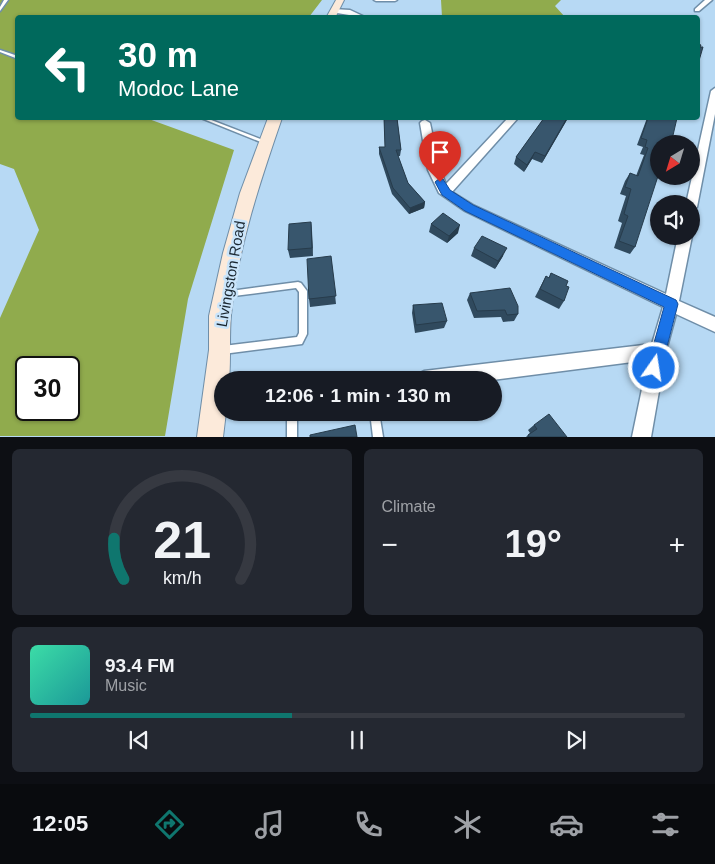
<!DOCTYPE html>
<meta charset="utf-8">
<style>
:root{--surface:#171b24;--page:#242831;--text:#f1f3f6;--muted:#9ea1a6;--line:#363941;--accent:#0f766e}
body{margin:0;font-family:Arial,sans-serif;background:var(--page);color:var(--text);height:100vh;display:flex;flex-direction:column;font-size:19px;white-space:nowrap}
*{box-sizing:border-box;margin:0}
p{font-size:16px;color:var(--muted)}
.icon{flex:none;width:28px;height:28px;fill:none;stroke:currentColor;stroke-width:2;stroke-linecap:round;stroke-linejoin:round}
.map{position:relative;height:437px;overflow:hidden}
.side{display:flex;flex-direction:column;gap:12px;padding:12px;background:#0d0f14;flex:1}
.side>*{flex:none}
.hud{position:absolute;left:15px;top:15px;width:685px;height:105px;border-radius:5px;box-shadow:0 1px 4px #0004;background:#00695c;color:#fff;overflow:hidden}
.needle{width:32px;rotate:218deg}
.buttons{position:absolute;left:650px;top:135px;display:grid;gap:10px}
.buttons a{display:grid;place-items:center;width:50px;height:50px;border-radius:50%;background:var(--surface);box-shadow:0 1px 4px #0004;font-size:25px}
.speed{position:absolute;left:15px;top:356px;display:flex;gap:10px;font-size:25px;font-weight:700;text-align:center}
.speed>*{display:grid;place-content:center;width:65px;height:65px;border-radius:50%;background:var(--surface);box-shadow:0 1px 4px #0004;line-height:1}
.speed .limit{border:2px solid #111;border-radius:8px;background:#fff;color:#111}
.pin{position:absolute;display:grid;place-items:center;width:42px;height:42px;color:#fff;margin:-51px -21px;border-radius:50% 50% 50% 0;rotate:-45deg;box-shadow:0 0 5px #0007}
.pin .icon{rotate:45deg}
.me{position:absolute;width:55px;margin:-28px;rotate:13deg;stroke-linejoin:round;filter:drop-shadow(0 0 4px #0008)}
.turn{display:flex;align-items:center;gap:18px;height:105px;padding:0 20px;font-size:22px}
.turn .icon{width:65px;height:65px;stroke-width:2.5}
.turn b{display:block;font-size:35px;line-height:42px}
.big{font-size:38px;font-weight:600;line-height:1.1}
.side .tile{flex:1;display:flex;flex-direction:column;justify-content:center;gap:8px;min-width:0;padding:0 18px;border-radius:8px;background:var(--page)}
.side .dial{align-items:center;gap:0}
.dial svg{height:130px;overflow:visible;fill:none;stroke:var(--line);stroke-width:7;stroke-linecap:round;text-anchor:middle}
.dial text{fill:var(--text);stroke:none}
.song{display:flex;align-items:center;gap:15px}
.cover{width:60px;height:60px;border-radius:8px;background:linear-gradient(135deg,hsl(160 70% 55%),hsl(180 70% 35%))}
.played{height:5px;border-radius:2px;background:linear-gradient(90deg,var(--accent) 40%,var(--line) 40%)}
.keys{display:flex;justify-content:space-around;direction:ltr}
.heat{display:flex;justify-content:space-between;align-items:center;font-size:28px;direction:ltr}
.side .tiles{flex:1;display:grid;gap:12px;grid-template-columns:1fr 1fr}
.tile:last-child{grid-column:span 2}
.trip{position:absolute;left:214px;top:371px;width:288px;height:50px;border-radius:25px;background:var(--surface);box-shadow:0 1px 4px #0004;font-weight:600;line-height:50px;text-align:center}
.dock{display:flex;height:80px;justify-content:space-around;align-items:center;background:#090b0e;color:var(--muted)}
.dock .icon{width:35px;height:35px}
.dock .selected{color:var(--accent)}
.dock b{font-size:22px;color:var(--text)}
.map>svg:first-child{display:block}
</style>
<div class="map">
<svg width="715" height="437" viewBox="0 0 715 437">
<rect width="100%" height="100%" fill="#b7d9f4"/>
<!-- forest -->
<path fill="#90ab4d" fill-rule="evenodd" d="M0,0H322L309,17L18,18V118H146L234,150L188,299L165,436H0V318L39,230L14,169L0,164ZM26,368H69V410H26Z
M441,0H561L555,6L565,17H442Z"/>
<g fill="none" stroke-linecap="round" stroke-linejoin="round">
<!-- service casing -->
<g stroke="#6f8ea8" stroke-width="3">
<path id="service" d="M4,0H8L0,11V7Z
M374,0H397L395,1H376Z
M0,50L18,56V59L0,52Z
M201,118H206L268,142L267,143H263Z
M298,282L301,283L307,291V334L302,344L223,354L220,353L219,350L220,347L223,346L297,337L299,333V292L296,288L226,297L223,296L222,294L223,292Z
M287,412H297V437H287Z
M370,412H379L383,437H373Z"/>
</g>
<!-- minor casing -->
<g stroke="#6f8ea8" stroke-width="3">
<path id="minor" d="M705,0H712L699,11H695V9Z
M333,9L350,10L367,18L331,12Z
M715,88V114L697,207L691,211V204H686L711,91Z
M508,118H518L452,192L473,205L666,294L678,236H692L679,301L715,317V332L676,314L666,351L651,437H632L648,360L492,380H415L418,374L424,371L652,344L663,307L465,211L439,193L428,170L420,123L422,121L425,120L430,123L440,170L446,184Z"/>
</g>
<!-- secondary casing -->
<g stroke="#6f8ea8" stroke-width="2">
<path id="secondary" d="M336,0H344L335,18H326Z
M268,118H282C260,182 238,247 231,315C229,336 231,358 229,380H222V412H226L223,437H197L209,350V316L223,253L240,193Z"/>
</g>
<!-- service -->
<use href="#service" fill="#fff" fill-rule="evenodd"/>
<!-- minor -->
<use href="#minor" fill="#fff" fill-rule="evenodd"/>
<!-- secondary -->
<use href="#secondary" fill="#fceada" fill-rule="evenodd"/>
</g>
<!-- wall -->
<path fill="#304a5e" d="M384,118H397L401,150L400,156H398L408,183L425,202L424,208L409,214L392,194L379,154V147H385Z
M544,118H568L542,163L532,159L524,172L514,164L516,157Z
M647,118H677L659,144L635,247L630,254L614,248L622,223L618,221L626,196L620,194L625,181L630,173L636,176L644,155L640,154L643,147L637,145Z
M311,222L313,256L290,258L288,250Z
M431,224L458,233L447,243L429,232Z
M474,248L503,256L495,269L471,256Z
M331,256L336,304L310,307L309,299Z
M551,273L566,286L564,301L559,309L535,297L546,276L549,278Z
M470,293L518,314L514,321L503,322L501,317L474,318L467,300Z
M413,305L447,321L444,328L415,333L412,313Z
M534,425L567,437H526L530,433L528,430Z"/>
<!-- shaded-wall -->
<path fill="#273c4c" d="M567,118H568L542,163L545,156Z
M535,152L532,159L524,172L527,165Z
M425,202L424,208L409,214L410,208Z
M311,222L312,230L313,256L312,248Z
M460,225L458,233L447,243L449,236Z
M507,248L503,256L495,269L498,261Z"/>
<!-- building -->
<path fill="#38566d" stroke="#273c4c" d="M698,44L701,45L700,47H703L698,64Z
M384,118H397L401,150H396L408,183L425,202L410,208L393,188L379,147H385Z
M544,118H567L545,156L535,152L527,165L516,157Z
M648,118H677L671,144H659V173L635,247L619,241L628,216L624,214L631,189L625,187L630,173L638,176L648,148L645,147L647,140L641,138Z
M443,213L460,225L449,236L431,224Z
M311,222L312,248L288,250L289,224Z
M482,236L507,248L498,261L474,248Z
M331,256L336,296L309,299L307,259Z
M551,273L568,281L566,286L569,287L564,301L540,289L546,276L549,278Z
M510,288L518,306V314L507,315L505,310L477,311L470,293Z
M442,303L447,321L416,325L413,305Z
M549,414L567,437H529L528,435L537,429L534,425Z
M355,425L357,437H310V435Z"/>
<!-- route -->
<path fill="#1a73e8" stroke="#114b97" d="M440,178L443,179L450,190L473,205L676,300L678,304L660,374L654,376L649,374L647,368L664,307L465,211L442,195L435,182Z"/>
<g text-anchor="middle" stroke-width="5" stroke-linejoin="round" paint-order="stroke">
<!-- street labels -->
<g font-size="15" fill="#1a2731" stroke="#cae5fb">
<text transform="translate(231 274) rotate(-80)" y="5">Livingston Road</text>
</g>
</g>
</svg>
<div class="buttons">
<a><svg class="needle" viewBox="-14 -14 28 28"><path d="M0-13l5 13h-10z" fill="#e53935"/><path d="M0 13l5-13h-10z" fill="#9ea1a6"/></svg></a>
<a><svg class="icon" aria-label="sound" viewBox="0 0 24 24"><path d="M4 9h4l5-4v14l-5-4H4zM17 9q2 3 0 6"/></svg></a>
</div>
<div class="speed"><div class="limit">30</div></div>
<div class="pin" style="left:440px;top:182px;background:#d93025"><svg class="icon" aria-label="arrive" viewBox="0 0 24 24"><path d="M6 21V4h12l-3 4 3 4H6"/></svg></div>
<svg class="me" style="left:654px;top:368px" viewBox="-20 -20 40 40"><circle r="17" fill="#1a73e8" stroke="#fff" stroke-width="3"/><path d="M0-11L8 9 0 5-8 9z" fill="#fff"/></svg>
<div class="trip">12:06 · 1 min · 130 m</div>
<div class="hud">
<div class="turn"><svg class="icon" aria-label="left" viewBox="0 0 24 24"><path d="M17 20v-9H6M10 6l-5 5 5 5"/></svg><div><b>30 m</b>Modoc Lane</div></div>
</div>
</div>
<section class="side">
<div class="tiles">
<div class="tile dial"><svg viewBox="0 0 100 80">
<path d="M14 69A42 42 0 1 1 86 69"/>
<path d="M14 69A42 42 0 0 1 8 44" stroke="#0f766e"/>
<text x="50" y="56" font-size="32" font-weight="700">21</text>
<text x="50" y="72" font-size="11">km/h</text>
</svg></div>
<div class="tile"><p>Climate</p>
<div class="heat"><a>−</a><b class="big">19°</b><a>+</a></div>
</div>
<div class="tile">
<div class="song"><i class="cover"></i><div><b>93.4 FM</b><p>Music</p></div></div>
<div class="played"></div>
<div class="keys"><svg class="icon" aria-label="previous" viewBox="0 0 24 24"><path d="M18 5L8 12l10 7zM5 5v14"/></svg><svg class="icon" aria-label="pause" viewBox="0 0 24 24"><path d="M8 5v14M16 5v14"/></svg><svg class="icon" aria-label="next" viewBox="0 0 24 24"><path d="M6 5l10 7-10 7zM19 5v14"/></svg></div>
</div>
</div>
</section>
<nav class="dock">
<b>12:05</b>
<svg class="icon selected" aria-label="directions" viewBox="0 0 24 24"><path d="M12 3l9 9-9 9-9-9zM9 14v-3h6M13 9l2 2-2 2"/></svg>
<svg class="icon" aria-label="music" viewBox="0 0 24 24"><path d="M9 18V5l10-2v13"/><circle cx="6" cy="18" r="3"/><circle cx="16" cy="16" r="3"/></svg>
<svg class="icon" aria-label="phone" viewBox="0 0 24 24"><path d="M5 4h4l2 5-3 2q2 4 5 5l2-3 5 2v4C11 20 4 13 5 4z"/></svg>
<svg class="icon" aria-label="climate" viewBox="0 0 24 24"><path d="M12 3v18M4 7l16 10M4 17L20 7"/></svg>
<svg class="icon" aria-label="car" viewBox="0 0 24 24"><path d="M5 17H2v-5l4-1 3-4h7l3 4 3 1v5h-3M9 17h6M6 11h13"/><circle cx="7" cy="17" r="2"/><circle cx="17" cy="17" r="2"/></svg>
<svg class="icon" aria-label="filters" viewBox="0 0 24 24"><path d="M4 7h16M4 17h16"/><circle cx="9" cy="7" r="2"/><circle cx="15" cy="17" r="2"/></svg>
</nav>
